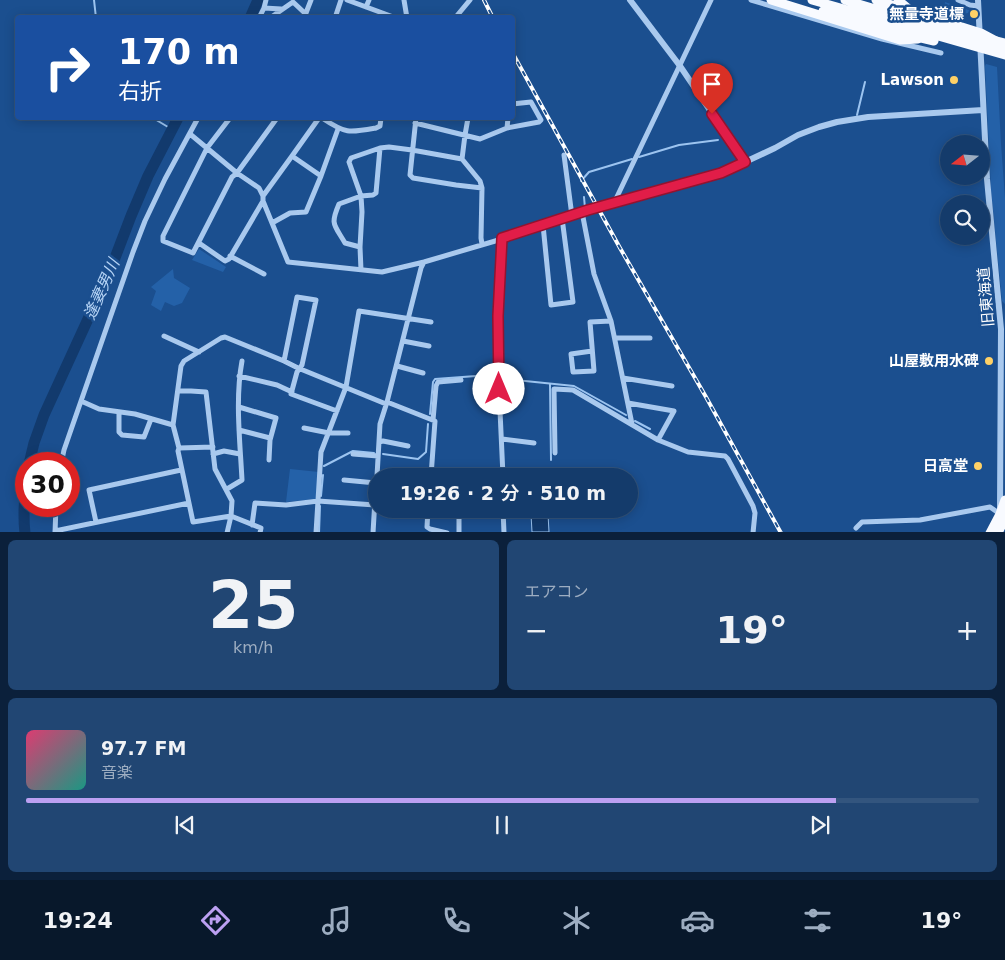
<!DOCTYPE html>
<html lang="ja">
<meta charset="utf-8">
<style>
:root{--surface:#143b6b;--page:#214673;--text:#f1f3f6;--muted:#9dadc1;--line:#33557e;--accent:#bca0f2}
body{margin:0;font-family:"DejaVu Sans","Noto Sans JP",sans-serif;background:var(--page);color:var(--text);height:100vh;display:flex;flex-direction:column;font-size:19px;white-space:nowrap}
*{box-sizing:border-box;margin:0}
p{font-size:16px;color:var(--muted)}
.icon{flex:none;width:28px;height:28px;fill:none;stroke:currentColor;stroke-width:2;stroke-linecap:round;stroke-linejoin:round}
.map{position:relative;height:532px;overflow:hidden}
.drawer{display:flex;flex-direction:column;gap:8px;padding:8px;background:#0b203b;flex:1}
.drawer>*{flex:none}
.banner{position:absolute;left:15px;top:15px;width:500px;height:105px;border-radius:5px;box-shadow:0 2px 12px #0003,0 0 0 1px var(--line);background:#1a4fa0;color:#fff;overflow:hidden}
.needle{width:32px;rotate:253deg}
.buttons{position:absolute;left:940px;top:135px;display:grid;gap:10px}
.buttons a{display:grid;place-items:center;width:50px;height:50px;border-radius:50%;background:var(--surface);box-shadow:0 2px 12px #0003,0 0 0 1px var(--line);font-size:25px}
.speed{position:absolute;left:15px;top:452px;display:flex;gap:10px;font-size:25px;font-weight:700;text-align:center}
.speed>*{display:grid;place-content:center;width:65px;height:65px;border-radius:50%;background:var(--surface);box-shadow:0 2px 12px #0003,0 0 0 1px var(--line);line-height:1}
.speed .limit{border:8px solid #d22;background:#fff;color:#111}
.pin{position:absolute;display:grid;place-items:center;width:42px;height:42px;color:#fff;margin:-51px -21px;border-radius:50% 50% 50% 0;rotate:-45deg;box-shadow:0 0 5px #0007}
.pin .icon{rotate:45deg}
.me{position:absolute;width:55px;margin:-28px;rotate:0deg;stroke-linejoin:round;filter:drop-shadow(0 0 4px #0008)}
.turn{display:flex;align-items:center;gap:18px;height:105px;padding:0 20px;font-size:22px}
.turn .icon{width:65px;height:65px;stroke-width:2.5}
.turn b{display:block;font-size:35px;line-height:42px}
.big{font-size:38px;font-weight:600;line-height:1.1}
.drawer .card{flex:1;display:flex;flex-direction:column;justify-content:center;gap:8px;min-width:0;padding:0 18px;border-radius:8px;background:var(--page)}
.drawer .dial{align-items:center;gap:0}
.dial b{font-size:65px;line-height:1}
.song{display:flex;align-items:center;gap:15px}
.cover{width:60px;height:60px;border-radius:8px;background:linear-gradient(135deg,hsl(340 70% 55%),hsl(170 70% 35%))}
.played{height:5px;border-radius:2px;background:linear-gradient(90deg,var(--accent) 85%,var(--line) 85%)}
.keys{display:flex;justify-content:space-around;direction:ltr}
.heat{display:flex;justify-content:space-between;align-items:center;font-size:28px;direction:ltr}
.drawer .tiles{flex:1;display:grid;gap:8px;grid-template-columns:1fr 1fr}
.card:last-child{grid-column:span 2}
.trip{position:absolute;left:368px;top:468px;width:270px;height:50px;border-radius:25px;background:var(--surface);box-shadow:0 2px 12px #0003,0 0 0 1px var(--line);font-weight:600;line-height:50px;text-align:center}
.tabs{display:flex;height:80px;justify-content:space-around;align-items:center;background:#08182b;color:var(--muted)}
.tabs .icon{width:35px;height:35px}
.tabs .active{color:var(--accent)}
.tabs b{font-size:22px;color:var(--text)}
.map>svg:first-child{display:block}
</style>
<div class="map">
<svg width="1005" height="533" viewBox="0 0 1005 533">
<rect width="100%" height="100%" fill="#1b4f8f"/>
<!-- green -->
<path fill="#2461a8" d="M945,2L971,11V12C959,17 955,9 944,11Z
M986,64L997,67L1001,144L1005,198V304L1002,301L991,190L985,66Z
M199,249L226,267L223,272L192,260Z
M173,269L174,278L190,288L182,303L174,306L165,302L161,311L151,305L156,291L151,287Z
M290,469L319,472L317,497L316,499L286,502Z"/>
<!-- water -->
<path fill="#123a6d" stroke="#9cc4f0" d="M531,514H548L549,532H532Z"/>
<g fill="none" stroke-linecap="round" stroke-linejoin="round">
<!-- stream -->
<path stroke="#9cc4f0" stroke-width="2" d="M94,0L96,18
M857,115L865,82
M153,118L168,127L171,131
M639,157L679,145L718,140
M581,181L589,172L632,159
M584,197L585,208
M505,379L574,386L626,415
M550,384L551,460
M430,414L433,382L435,379L476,376L495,378
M635,421L650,429
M383,454L418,459L426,452L428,424
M324,466L353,451L374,453
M321,496L323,475
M319,533L320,506"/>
<!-- river -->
<path stroke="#123a6d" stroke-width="11" d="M250,18L258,0
M29,464L34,443L44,415L110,271L131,216L148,176L178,118
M25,533C23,516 24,501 26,485"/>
<!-- minor -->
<path stroke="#a9c9ee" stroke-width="5" d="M347,0L396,18
M404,0L407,18
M751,0L882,39L941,53
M958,0L970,5L978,6
M366,7L369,0
M264,8L281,9
M259,18L264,8L266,0
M270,18L293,2L310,18
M304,18L311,0
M335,18L341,0
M455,18L470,0
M230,118L207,148L163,236V241L193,253L232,177L237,173L277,118
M322,118C346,134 349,133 376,128L380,126L381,118
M416,118L410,175L413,178L456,185L482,188
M468,118L465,135L462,159L480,181L482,188L481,238L482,244
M415,123L480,139L507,128L539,122L541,120L531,102L512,104
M507,128L508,118
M190,134L237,173L259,188L263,196V201L288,262L382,272L424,262L502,239L588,210L696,181L721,173L745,162
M564,155L572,216
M292,156L319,118
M263,196L292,156L321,176L338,129
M614,203L711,0
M582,212L594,274L611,321L632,424
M272,223L290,213L306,212L321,176
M543,225L551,305L573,302L562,218
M502,239L498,316L499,389L503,476
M199,243L225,261L229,259L263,201
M360,247L345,243C334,224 330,225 339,204L361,196L373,195L376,193L380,148
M230,256L264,274
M361,270L360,247L362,212L361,196L349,162L351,158L380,148L389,147L412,150L462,159
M164,336L199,352
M615,338H650
M403,341L429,346
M592,351L571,354L573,372L594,371L590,322L611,321
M284,361L297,297L316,300L302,365L297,372L291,394L337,411
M397,366L423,373
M239,376L277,385L292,392
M623,378L672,386
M178,391H191L206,392L215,469L232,501L231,516L227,533
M81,401L99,409L135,414L173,425
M387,402L435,421L431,476
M628,403L674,411L658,440
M239,407L276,418L270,440L269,460
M119,412V432L122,435L144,437L151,419
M433,420L436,386L438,382L461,380
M304,428L329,433H348
M239,430L270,438
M502,439L534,443
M379,442L383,441L408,446
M179,448L213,447
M555,453L554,389L573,390L658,440L688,452L725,456L728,459L753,506L755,513L753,533
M213,454L224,451L240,454
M353,454L378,456
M61,464L64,450L73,424L133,252L145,221L165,179L198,118
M377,476L380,424L387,402L421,268L424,262
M460,476V470
M344,480L376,483
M227,489L242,480C240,441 235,399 242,361
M428,509L427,527L430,529L447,533
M503,509L504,533
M96,522L89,490L181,470
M252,525L255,503L286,505L318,501L375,505
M856,528L862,522L920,520L990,507L1000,514
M55,531L189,503
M55,533L56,506
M260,533L261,528L231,516L193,522L178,451L179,448L173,425L181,366L184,361L221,338L225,337L284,361L298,368L386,404
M316,533L321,452L346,387L359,311L431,322
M373,533L376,482
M459,533V509"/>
<!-- tertiary -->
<path stroke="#a9c9ee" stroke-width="6" d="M630,0L680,66L745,162L775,148L798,135L819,127L837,122L868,117L983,110
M978,0L987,179L1001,329L1000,508"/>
<!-- trunk -->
<path stroke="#f8faff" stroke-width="9" d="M771,0L900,40L918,39
M898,0L911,11
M988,39L1005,43
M990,533L1000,514L1005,500
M998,533L1005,518"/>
<!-- rail casing -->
<g stroke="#fff" stroke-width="4">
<path id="rail" d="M484,0L493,18
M512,52L620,248L706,397L781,533"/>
</g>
<!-- rail -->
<use href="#rail" stroke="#1b4f8f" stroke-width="2" stroke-dasharray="5.5" stroke-linecap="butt"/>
<!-- trunk-bridge -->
<path stroke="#f8faff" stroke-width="9" d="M812,0L1005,55
M845,0L1005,48
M876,0L981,33L996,41
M823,11L879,28L934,41"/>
</g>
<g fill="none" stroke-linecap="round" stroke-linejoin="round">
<!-- route casing -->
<g stroke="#92132f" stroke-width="12">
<path id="route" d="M499,389L498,316L502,238L588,210L721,173L745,162L712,114"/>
</g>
<!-- route -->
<use href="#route" stroke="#e11d48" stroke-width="9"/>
</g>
<!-- markers -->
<g fill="#ffd166" stroke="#1b4f8f" stroke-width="2">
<circle cx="974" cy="14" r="5"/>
<circle cx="954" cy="80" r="5"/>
<circle cx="989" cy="361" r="5"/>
<circle cx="978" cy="466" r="5"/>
</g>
<g text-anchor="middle" stroke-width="5" stroke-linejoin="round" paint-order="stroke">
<!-- poi labels -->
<g font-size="15" font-weight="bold" fill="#fff" stroke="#1b4f8f" text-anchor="end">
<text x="964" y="19">無量寺道標</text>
<text x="944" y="85">Lawson</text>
<text x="979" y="366">山屋敷用水碑</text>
<text x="968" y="471">日高堂</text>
</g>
<!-- street labels -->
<g font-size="15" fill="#fff" stroke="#1b4f8f">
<text transform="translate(986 297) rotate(-95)" y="5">旧東海道</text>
</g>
<!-- water labels -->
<g font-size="16" font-style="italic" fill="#b5d3f5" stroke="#1b4f8f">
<text transform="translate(101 289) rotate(-66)" y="6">逢妻男川</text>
</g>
</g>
</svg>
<div class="buttons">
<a><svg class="needle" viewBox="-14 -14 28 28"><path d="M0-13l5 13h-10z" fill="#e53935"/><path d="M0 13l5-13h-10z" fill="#9dadc1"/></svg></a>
<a><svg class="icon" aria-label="search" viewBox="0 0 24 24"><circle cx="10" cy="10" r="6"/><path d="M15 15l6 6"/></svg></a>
</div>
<div class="speed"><div class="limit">30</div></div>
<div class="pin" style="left:712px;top:114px;background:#d93025"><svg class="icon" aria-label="arrive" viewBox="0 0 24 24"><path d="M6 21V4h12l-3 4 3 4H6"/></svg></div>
<svg class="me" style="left:499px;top:389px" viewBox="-20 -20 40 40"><circle r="19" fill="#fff"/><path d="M0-13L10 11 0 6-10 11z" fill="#e11d48"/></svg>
<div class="trip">19:26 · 2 分 · 510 m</div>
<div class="banner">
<div class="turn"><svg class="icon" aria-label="right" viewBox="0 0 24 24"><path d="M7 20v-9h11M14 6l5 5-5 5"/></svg><div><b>170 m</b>右折</div></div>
</div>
</div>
<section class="drawer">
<div class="tiles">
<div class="card dial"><b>25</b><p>km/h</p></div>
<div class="card"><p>エアコン</p>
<div class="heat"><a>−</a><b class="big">19°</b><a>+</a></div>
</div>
<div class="card">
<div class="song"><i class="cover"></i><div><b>97.7 FM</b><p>音楽</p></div></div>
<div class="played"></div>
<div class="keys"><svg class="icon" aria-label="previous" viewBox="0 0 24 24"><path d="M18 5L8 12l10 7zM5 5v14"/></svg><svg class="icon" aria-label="pause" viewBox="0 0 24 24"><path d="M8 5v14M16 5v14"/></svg><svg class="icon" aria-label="next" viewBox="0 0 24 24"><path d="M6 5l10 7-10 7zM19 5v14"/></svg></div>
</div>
</div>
</section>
<nav class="tabs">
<b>19:24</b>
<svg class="icon active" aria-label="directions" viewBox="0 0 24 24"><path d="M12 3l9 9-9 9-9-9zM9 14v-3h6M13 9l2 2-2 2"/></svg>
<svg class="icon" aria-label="music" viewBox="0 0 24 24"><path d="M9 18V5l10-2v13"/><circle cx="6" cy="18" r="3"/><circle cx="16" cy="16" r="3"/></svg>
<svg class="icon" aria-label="phone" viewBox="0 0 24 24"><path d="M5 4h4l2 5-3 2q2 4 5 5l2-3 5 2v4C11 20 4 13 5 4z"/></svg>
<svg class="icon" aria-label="climate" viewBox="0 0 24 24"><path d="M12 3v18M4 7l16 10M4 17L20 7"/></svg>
<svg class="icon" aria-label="car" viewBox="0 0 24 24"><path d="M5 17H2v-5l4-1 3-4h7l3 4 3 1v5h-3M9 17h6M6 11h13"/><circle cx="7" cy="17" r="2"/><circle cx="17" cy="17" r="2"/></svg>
<svg class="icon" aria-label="filters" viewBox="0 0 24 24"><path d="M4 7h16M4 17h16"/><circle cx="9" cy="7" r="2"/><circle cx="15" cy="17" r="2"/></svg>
<b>19°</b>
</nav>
